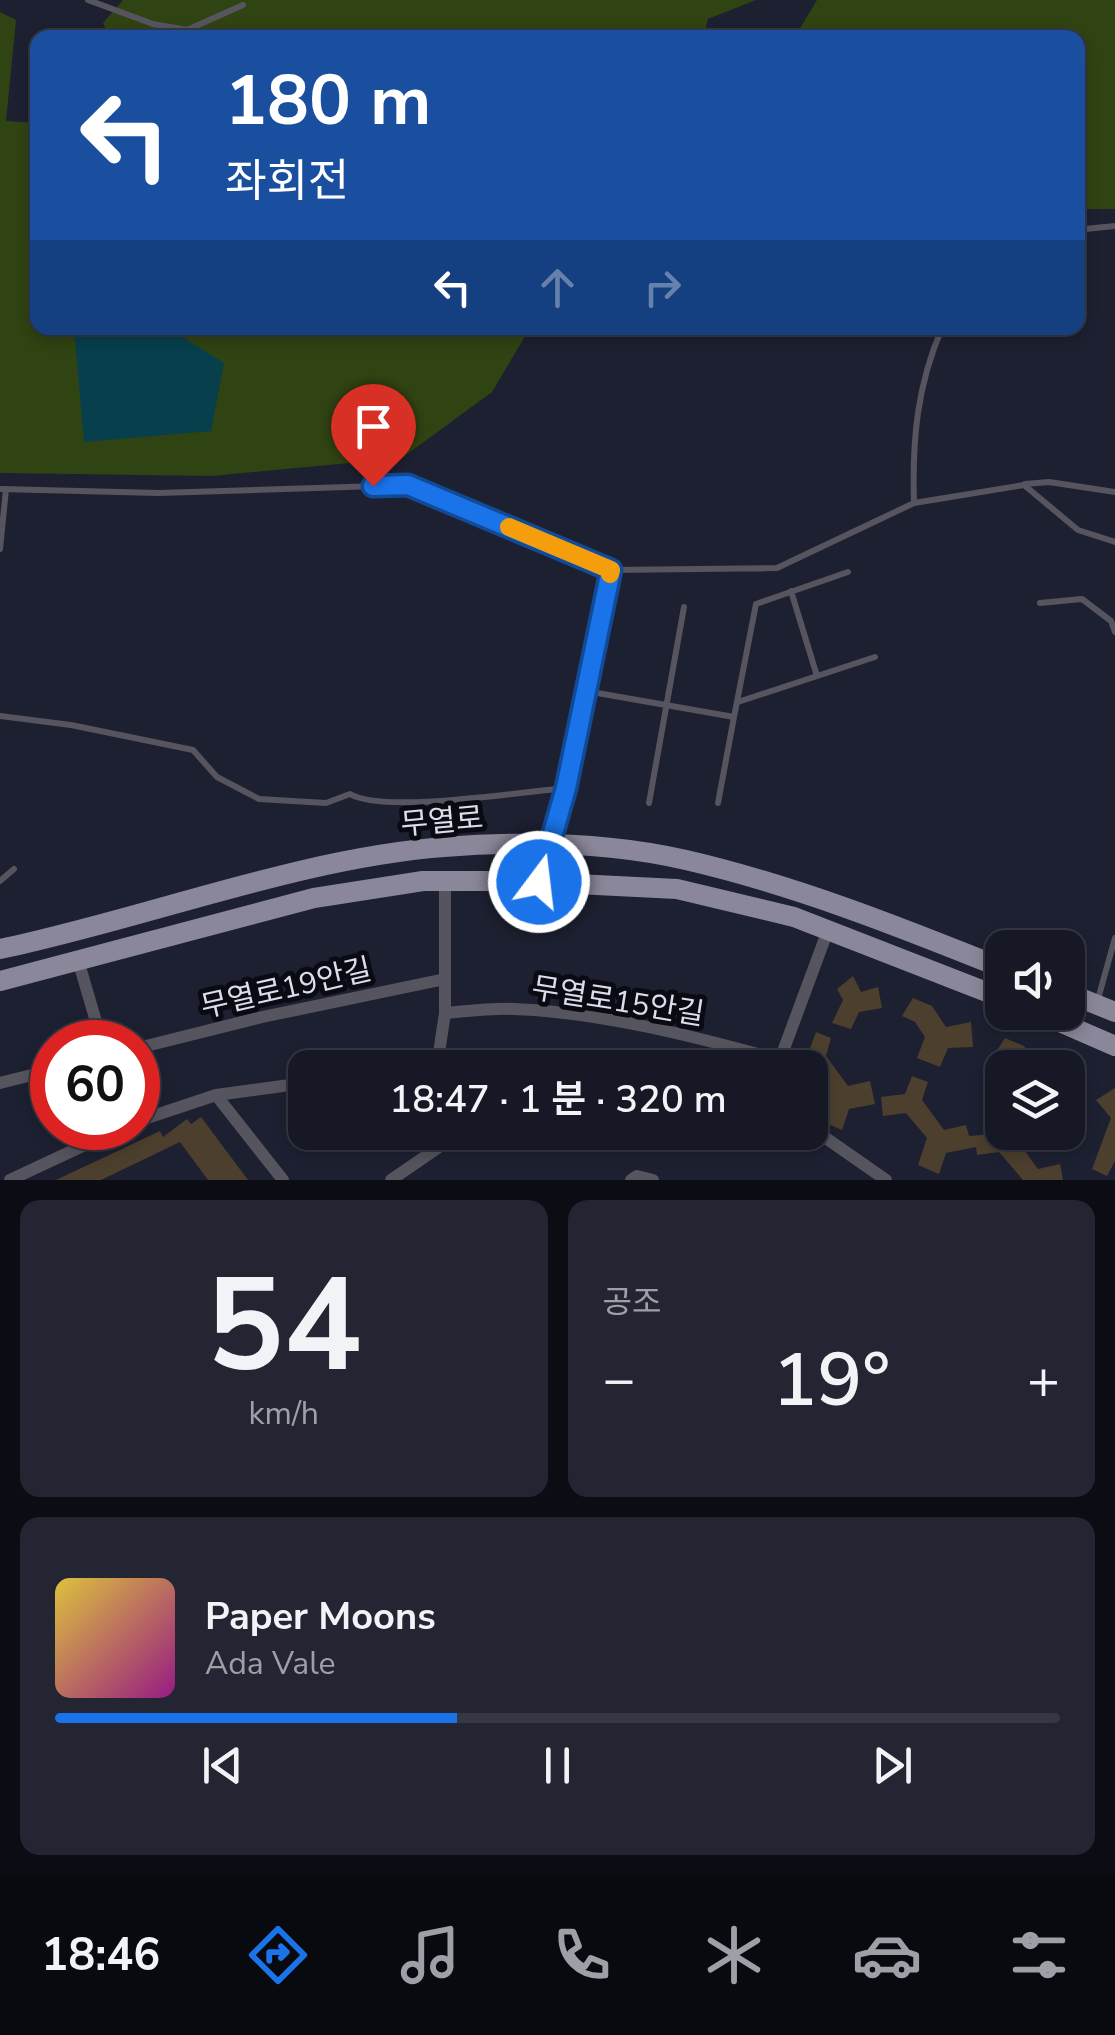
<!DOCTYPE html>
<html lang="ko">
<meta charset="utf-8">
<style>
:root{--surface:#161825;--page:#232532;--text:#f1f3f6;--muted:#9ea0a7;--line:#353742;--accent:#1a73e8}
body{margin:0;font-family:"Nunito Sans","Noto Sans KR",sans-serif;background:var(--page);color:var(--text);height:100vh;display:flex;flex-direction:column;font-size:38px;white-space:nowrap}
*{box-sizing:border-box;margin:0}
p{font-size:32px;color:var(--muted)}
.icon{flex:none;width:55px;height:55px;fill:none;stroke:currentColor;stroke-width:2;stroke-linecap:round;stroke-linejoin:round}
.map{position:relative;height:1180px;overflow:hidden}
.details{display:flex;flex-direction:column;gap:20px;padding:20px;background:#0c0d14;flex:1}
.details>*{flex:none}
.hud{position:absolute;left:30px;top:30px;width:1055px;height:305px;border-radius:20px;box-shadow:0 5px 15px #0003,0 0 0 2px var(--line);background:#1a4fa0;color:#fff;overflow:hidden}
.buttons{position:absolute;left:985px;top:930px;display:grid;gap:20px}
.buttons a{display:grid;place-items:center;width:100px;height:100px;border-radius:20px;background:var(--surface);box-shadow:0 5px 15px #0003,0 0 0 2px var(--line);font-size:50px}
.speed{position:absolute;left:30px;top:1020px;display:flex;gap:20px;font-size:50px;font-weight:700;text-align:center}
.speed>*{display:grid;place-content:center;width:130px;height:130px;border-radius:50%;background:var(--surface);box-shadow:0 5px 15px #0003,0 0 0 2px var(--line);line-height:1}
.speed .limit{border:15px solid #d22;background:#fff;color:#111}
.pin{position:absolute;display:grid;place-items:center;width:85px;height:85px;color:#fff;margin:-102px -42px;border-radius:50% 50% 50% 0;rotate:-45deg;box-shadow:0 0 10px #0007}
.pin .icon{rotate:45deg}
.me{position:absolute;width:110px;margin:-55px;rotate:15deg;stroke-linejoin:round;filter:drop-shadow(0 0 8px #0008)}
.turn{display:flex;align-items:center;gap:35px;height:210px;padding:0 30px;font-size:45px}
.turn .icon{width:130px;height:130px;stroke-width:2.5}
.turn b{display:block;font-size:70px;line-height:85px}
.lanes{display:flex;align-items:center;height:95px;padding:0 30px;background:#0003;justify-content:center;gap:50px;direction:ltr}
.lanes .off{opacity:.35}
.big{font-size:75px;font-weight:600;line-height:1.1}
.details .card{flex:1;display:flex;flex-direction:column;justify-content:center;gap:15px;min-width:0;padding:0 35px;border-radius:20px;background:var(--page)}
.details .dial{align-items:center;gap:0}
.dial b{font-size:130px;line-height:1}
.song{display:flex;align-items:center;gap:30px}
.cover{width:120px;height:120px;border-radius:15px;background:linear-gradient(135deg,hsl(50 70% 55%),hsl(310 70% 35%))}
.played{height:10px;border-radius:5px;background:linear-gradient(90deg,var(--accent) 40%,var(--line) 40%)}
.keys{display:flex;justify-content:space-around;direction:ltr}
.heat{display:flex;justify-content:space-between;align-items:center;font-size:55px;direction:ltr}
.details .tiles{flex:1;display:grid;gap:20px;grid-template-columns:1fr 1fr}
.card:last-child{grid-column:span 2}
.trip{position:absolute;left:288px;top:1050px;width:540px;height:100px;border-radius:20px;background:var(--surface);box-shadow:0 5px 15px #0003,0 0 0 2px var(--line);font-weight:600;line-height:100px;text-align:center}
.tabs{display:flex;height:160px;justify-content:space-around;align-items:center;background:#090a0f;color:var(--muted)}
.tabs .icon{width:70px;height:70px}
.tabs .active{color:var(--accent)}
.tabs b{font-size:45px;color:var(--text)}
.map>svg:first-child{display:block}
</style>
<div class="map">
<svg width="1115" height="1180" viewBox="0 0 1115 1180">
<rect width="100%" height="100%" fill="#1d2031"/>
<!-- green -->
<path fill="#304312" d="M123,0H756L708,19L703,38H110L103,23Z
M817,0H1115V209H1078V38L814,37L799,30Z
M0,12L16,20L6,121L37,123L38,328H530L492,392L402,458L212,476L0,473Z"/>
<!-- water -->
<path fill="#073f4d" d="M74,328H168L224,363L211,431L84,442Z"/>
<!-- building -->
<path fill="#4d3f2e" d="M853,976L861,992L878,987L882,1008L859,1012L851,1029L832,1023L843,1000L837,989Z
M913,998L932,1006L946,1027L971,1022L973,1047L948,1048L940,1067L917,1058L925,1037L915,1022L902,1016Z
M816,1032L831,1038L826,1056L848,1086L870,1081L875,1104L849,1109L842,1130L821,1121L830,1094L806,1059Z
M1005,1038L1024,1046L1038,1068H1011L994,1055Z
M912,1076L928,1082L922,1100L944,1130L966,1125L969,1136L1018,1132L1016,1139L1038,1169L1060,1164L1063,1180H1023L999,1152L977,1155L976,1147L946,1153L939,1174L918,1165L927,1138L906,1113L883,1116L881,1097L905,1094Z
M1115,1088V1161L1107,1176L1092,1169L1111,1118L1096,1100Z
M201,1117L248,1180H208L180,1142L101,1180H56L160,1131L163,1137L187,1119L191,1124Z"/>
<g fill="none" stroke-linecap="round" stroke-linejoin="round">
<!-- lane -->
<path stroke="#56545e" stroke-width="6" d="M88,0L153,24L187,30L243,5
M1085,229L1115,226
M1025,484L1049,482L1115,492
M0,489L159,493L408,485L611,570L777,568L914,503L1024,485L1078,530L1115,542
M914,503C912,440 917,386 942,328
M0,549L6,489
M791,591L817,676
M1040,603L1082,599L1111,621L1115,632
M586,691L734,717L756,604L848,572
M738,702L875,657
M0,716L71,725L193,750L217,777L259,799L326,803L350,794C384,814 520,792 566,788L611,570
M649,803L684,607
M718,803L734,717
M0,881L14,869
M1098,999L1115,938"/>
<!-- street -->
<path stroke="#56545e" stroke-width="12" d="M548,846L566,788
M78,960L102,1042
M445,1013C468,1011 492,1008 514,1009C600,1012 697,1037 780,1060
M138,1048L262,1017L445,979
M778,1065L828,930
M437,1066L445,1013V880
M427,1068H458
M0,1083L52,1070
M216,1095L283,1180
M138,1121L216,1095L305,1083
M810,1127L886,1180
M10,1180L121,1128
M391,1180L455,1136
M631,1180L637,1176L653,1180"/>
<!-- primary -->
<path stroke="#8a879a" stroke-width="20" d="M0,949C144,919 299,858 444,847C523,841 609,842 686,860C794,885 900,927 1002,968
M0,981L314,898L423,881H516L677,889L794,917L1002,998
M1068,993L1115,1012
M1037,1012L1115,1046"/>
</g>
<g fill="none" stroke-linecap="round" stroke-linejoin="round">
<!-- route casing -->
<g stroke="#114b97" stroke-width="25">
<path id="route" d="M373,486L408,485L611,570L566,788L539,882"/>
</g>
<!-- route -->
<use href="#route" stroke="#1a73e8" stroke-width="18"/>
<!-- slow -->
<path stroke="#f59e0b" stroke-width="18" d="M509,527L611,570L610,574"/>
</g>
<g text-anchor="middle" stroke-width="10" stroke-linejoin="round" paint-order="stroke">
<!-- street labels -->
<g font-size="30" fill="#dbdeea" stroke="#090a12">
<text transform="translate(442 821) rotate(-5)" y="10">무열로</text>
<text transform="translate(286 988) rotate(-13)" y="10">무열로19안길</text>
<text transform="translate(618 1001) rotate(9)" y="10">무열로15안길</text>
</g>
</g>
</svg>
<div class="buttons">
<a><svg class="icon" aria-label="sound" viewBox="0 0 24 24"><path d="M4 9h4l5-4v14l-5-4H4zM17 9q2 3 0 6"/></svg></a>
<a><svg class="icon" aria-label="layers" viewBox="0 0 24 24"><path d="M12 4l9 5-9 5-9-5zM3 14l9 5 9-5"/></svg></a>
</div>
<div class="speed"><div class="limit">60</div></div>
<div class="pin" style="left:373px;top:486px;background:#d93025"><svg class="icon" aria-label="arrive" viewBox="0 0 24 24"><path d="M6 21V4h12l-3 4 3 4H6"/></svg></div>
<svg class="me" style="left:539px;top:882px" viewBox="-20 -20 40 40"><circle r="17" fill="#1a73e8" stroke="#fff" stroke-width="3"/><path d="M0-11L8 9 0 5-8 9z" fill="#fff"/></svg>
<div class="trip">18:47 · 1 분 · 320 m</div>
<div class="hud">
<div class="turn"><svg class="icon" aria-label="left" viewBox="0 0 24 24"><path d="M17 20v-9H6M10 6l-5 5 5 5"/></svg><div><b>180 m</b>좌회전</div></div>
<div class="lanes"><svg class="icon" aria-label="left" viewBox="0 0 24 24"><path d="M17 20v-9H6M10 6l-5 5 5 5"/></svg><svg class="icon off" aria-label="ahead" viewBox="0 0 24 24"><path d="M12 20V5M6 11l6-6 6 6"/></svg><svg class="icon off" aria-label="right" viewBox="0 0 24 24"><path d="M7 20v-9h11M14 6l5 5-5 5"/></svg></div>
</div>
</div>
<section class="details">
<div class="tiles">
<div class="card dial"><b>54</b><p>km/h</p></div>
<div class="card"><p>공조</p>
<div class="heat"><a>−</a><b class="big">19°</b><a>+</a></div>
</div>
<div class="card">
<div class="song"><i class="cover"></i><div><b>Paper Moons</b><p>Ada Vale</p></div></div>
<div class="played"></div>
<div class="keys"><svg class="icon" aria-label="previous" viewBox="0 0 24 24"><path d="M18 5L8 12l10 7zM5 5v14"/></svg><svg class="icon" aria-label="pause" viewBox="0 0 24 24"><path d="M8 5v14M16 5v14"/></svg><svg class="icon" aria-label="next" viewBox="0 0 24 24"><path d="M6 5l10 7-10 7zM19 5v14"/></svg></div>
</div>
</div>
</section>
<nav class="tabs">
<b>18:46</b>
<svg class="icon active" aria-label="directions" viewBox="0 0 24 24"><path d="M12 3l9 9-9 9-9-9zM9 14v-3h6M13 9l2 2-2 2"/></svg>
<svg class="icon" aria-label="music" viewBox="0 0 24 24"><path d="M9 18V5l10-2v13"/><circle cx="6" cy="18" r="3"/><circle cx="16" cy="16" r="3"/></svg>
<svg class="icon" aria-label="phone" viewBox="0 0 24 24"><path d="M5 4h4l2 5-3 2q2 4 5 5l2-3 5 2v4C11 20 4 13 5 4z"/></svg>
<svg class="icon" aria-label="climate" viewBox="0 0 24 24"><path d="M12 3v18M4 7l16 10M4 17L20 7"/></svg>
<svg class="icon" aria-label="car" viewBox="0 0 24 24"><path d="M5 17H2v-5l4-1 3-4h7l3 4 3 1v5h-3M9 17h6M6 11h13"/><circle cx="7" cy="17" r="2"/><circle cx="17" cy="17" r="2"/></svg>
<svg class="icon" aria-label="filters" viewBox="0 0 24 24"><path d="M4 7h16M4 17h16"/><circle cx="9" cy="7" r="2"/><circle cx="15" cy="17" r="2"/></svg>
</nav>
